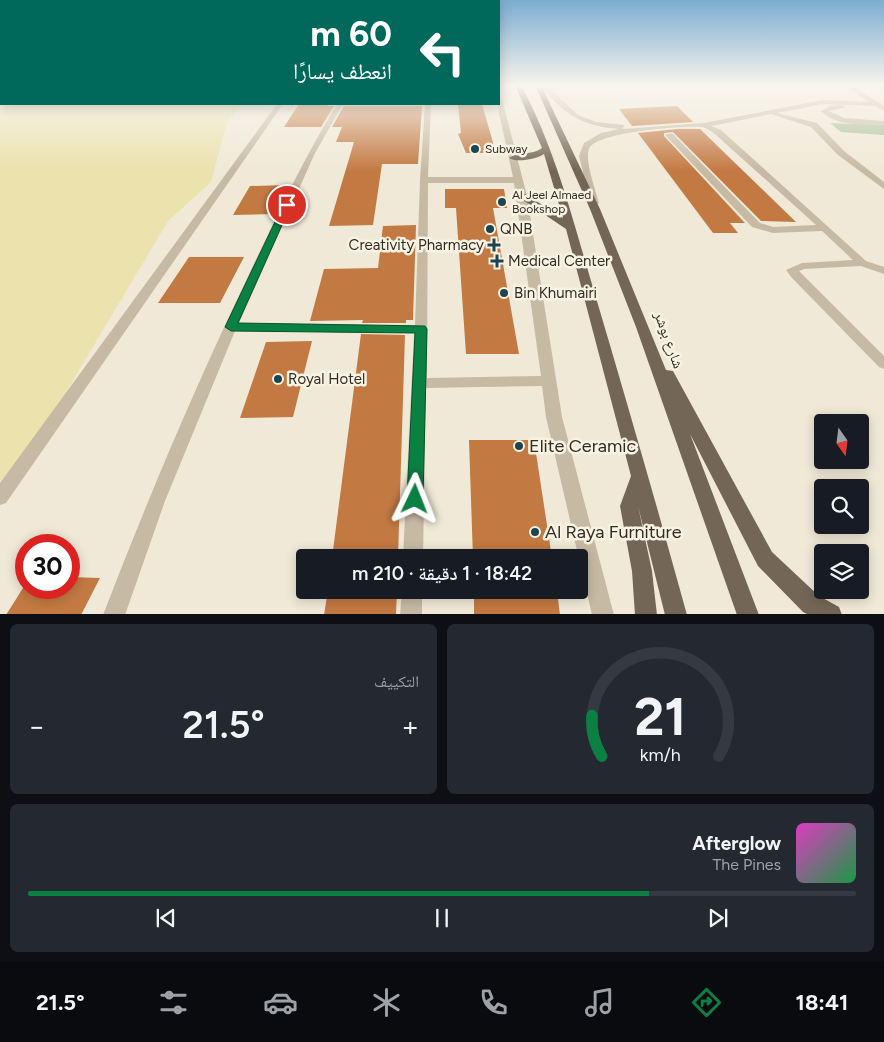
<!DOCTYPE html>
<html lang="ar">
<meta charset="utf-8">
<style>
:root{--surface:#171b24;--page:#242831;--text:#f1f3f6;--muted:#9ea1a6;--line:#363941;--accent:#0b8043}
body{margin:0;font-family:Figtree,"Noto Naskh Arabic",sans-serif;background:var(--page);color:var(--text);direction:rtl;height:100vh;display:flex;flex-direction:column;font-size:19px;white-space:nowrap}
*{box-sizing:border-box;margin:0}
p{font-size:16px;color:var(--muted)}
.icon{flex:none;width:28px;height:28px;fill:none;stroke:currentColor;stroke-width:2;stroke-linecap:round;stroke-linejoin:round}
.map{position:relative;height:614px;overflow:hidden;direction:ltr}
.details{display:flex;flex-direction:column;gap:10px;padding:10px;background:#0d0f14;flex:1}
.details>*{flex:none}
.top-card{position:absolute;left:0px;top:0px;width:500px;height:105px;box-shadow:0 2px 12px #0003;direction:rtl;background:#00695c;color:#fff;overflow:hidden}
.needle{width:32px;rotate:166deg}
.fabs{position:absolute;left:814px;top:414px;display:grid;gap:10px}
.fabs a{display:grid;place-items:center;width:55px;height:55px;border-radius:5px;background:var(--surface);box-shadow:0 2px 12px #0003;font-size:25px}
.speed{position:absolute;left:15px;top:534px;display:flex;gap:10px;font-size:25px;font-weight:700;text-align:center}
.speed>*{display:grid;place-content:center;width:65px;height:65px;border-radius:50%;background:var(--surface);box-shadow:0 2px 12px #0003;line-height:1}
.speed .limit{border:8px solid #d22;background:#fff;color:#111}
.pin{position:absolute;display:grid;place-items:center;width:42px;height:42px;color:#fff;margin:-21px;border:2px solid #fff;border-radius:50%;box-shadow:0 1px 5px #0007}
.me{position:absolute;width:55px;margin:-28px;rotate:2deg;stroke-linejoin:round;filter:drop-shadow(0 0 4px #0008)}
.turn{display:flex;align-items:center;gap:18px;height:105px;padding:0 25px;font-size:22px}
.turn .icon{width:65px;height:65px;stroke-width:2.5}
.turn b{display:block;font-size:35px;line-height:42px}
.big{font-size:38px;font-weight:600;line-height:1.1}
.details .tile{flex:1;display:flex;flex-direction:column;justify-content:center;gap:8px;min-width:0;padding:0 18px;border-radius:8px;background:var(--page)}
.details .dial{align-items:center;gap:0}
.dial svg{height:130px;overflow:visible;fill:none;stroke:var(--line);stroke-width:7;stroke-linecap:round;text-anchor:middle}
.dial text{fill:var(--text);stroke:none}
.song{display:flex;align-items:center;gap:15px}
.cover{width:60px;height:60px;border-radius:8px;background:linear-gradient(135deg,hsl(310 70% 55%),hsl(140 70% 35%))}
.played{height:5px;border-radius:2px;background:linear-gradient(90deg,var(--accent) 75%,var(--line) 75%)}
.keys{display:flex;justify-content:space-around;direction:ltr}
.heat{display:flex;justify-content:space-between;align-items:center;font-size:28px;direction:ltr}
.details .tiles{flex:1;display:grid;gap:10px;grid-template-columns:1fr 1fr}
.tile:last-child{grid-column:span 2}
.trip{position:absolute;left:296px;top:549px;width:292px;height:50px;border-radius:5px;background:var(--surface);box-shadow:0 2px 12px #0003;font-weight:600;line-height:50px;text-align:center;direction:rtl}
.dock{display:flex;height:80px;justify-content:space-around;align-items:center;background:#090b0e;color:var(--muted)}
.dock .icon{width:35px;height:35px}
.dock .on{color:var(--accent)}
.dock b{font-size:22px;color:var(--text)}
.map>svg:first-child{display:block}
</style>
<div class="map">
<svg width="884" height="615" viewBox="0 0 884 615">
<rect width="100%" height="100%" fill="#f0e9d7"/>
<!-- green -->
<path fill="#aabe98" d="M830,123L884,125V135L841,132Z"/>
<!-- sand -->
<path fill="#ebe2ad" d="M0,85L1,104H242L227,122L211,182L168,221L47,424L0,482Z"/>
<!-- building -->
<path fill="#c37942" d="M299,104H329L327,106H334L321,127H284Z
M458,104H482L496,153H466L458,134L461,133Z
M344,106H422L418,164H382L373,225L329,226L354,142H336L342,127H332Z
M677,106L693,122L632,126L619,109Z
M678,129H700L796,222L761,221L673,132L664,133V136L745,223H730L738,233H713L638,133Z
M287,185L274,214L233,215L250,186Z
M445,189H504L507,208H493L519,354H466L456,208H445Z
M416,225L413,320H406V323H362L363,320L310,321L324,269L378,268L383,226Z
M189,257H244L220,303H158Z
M361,334L405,335L398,558H332Z
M312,341L293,417L240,418L266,342Z
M469,440H534L552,558H473Z
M69,577L100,578L81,615H6L23,588H69Z
M328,590H397L396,615H324Z
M474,590H557L560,615H474Z"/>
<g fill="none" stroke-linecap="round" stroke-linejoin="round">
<!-- minor -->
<path fill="#c7baa4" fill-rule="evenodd" d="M540,85H546L578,115L596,122L624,125L623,129L704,123L823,100L869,102L844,85H851L884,106V111L875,106L823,104L777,113L817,123L844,151L884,182V189L838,155L811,127L771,114L711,126L721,130L866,261L884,267V274L861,266L804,269L799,271L884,356V369L879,367L792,278L786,270L802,263L853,260L822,231L773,233L752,227L665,135L672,133L760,223L773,227L816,225L715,134C711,131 706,128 702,127C683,125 600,132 590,147C583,157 596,191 599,203L594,206L591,205L579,156L584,143L601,133L619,129C581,126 564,114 540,85Z
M499,97L502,99L527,196L562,417L614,615H592L546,417L542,386L426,388L423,558H403L414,333L235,331L165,501L125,615H103C148,498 196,385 250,272C277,215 304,158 337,104H343L315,153L239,323L415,325L420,180L425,104H431L428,177H513L497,104H499ZM428,183H514L541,376L427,378Z
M277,104H283L6,503L0,505V483Z
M842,105L845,107L844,108L829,111L844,118L884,121V125C863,124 837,127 821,111L830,106Z
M402,590H422V615H400Z"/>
<!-- major -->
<path fill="#746656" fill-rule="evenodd" d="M515,85H521C556,150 573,221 594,291C626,399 657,506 687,615H665L638,506L652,571L657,615H635L632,571L620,506L631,476L566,229L517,196L522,193L525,194L563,218L544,154C537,159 516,163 509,158C519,151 531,156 542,148Z
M535,85H541L600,209L666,370L673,371L772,552L819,596L839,607L842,615H809L803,612L758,566L690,434L759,615H737L636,327L590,209Z"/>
</g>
<!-- sky -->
<linearGradient id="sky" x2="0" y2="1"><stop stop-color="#7bacd0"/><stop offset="0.5" stop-color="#f8f5ed"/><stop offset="1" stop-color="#f8f5ed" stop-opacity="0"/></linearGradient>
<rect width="884" height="171" fill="url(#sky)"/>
<!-- route -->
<path fill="#0b8043" stroke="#07532c" d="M284,203L291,205L238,323L425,326L427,329L423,499L421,504L415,507L409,504L407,499L415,333L231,331L225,327Z"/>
<!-- markers -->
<g fill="#1c4552" stroke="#f8f2e3" stroke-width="2">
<circle cx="475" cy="149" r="5"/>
<circle cx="502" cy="202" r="5"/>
<circle cx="490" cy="229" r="5"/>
<path d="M491.5 237.5h5v5h5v5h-5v5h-5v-5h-5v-5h5z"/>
<path d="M494.5 253.5h5v5h5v5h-5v5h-5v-5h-5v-5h5z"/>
<circle cx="504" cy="293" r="5"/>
<circle cx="278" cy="379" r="5"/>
<circle cx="519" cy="446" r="5"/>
<circle cx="535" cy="532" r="5"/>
</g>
<g text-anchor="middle" stroke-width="5" stroke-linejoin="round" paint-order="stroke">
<!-- far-poi labels -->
<g font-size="12" fill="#322c25" stroke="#f8f2e3" text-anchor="start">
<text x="485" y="153">Subway</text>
<text x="512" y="199">Al Jeel Almaed<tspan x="512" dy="14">Bookshop</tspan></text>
</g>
<!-- poi labels -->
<g font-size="15" fill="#322c25" stroke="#f8f2e3" text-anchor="start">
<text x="500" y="234">QNB</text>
<text x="484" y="250" text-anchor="end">Creativity Pharmacy</text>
<text x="508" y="266">Medical Center</text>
<text x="514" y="298">Bin Khumairi</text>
<text x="288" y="384">Royal Hotel</text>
</g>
<!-- street labels -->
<g font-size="15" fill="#322c25" stroke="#f8f2e3">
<text transform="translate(669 340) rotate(70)" y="5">شارع بوشر</text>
</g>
<!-- near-poi labels -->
<g font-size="18" fill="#322c25" stroke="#f8f2e3" text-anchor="start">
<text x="529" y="452">Elite Ceramic</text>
<text x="545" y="538">Al Raya Furniture</text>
</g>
</g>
</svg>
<div class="fabs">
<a><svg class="needle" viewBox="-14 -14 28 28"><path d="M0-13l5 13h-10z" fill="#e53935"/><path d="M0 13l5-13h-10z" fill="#9ea1a6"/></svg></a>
<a><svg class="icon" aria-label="search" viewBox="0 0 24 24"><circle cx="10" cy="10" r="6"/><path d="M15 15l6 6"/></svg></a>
<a><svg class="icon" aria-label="layers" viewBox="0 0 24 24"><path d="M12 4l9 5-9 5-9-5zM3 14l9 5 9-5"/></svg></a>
</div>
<div class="speed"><div class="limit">30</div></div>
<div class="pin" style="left:287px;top:205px;background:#d93025"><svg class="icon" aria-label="arrive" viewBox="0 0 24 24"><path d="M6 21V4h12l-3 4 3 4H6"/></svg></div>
<svg class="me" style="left:415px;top:499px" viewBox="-20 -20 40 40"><path d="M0-17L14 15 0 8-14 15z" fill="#0b8043" stroke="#fff" stroke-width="4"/></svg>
<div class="trip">18:42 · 1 دقيقة · 210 m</div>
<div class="top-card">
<div class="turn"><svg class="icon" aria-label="left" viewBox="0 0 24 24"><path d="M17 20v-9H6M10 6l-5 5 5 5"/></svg><div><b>60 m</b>انعطف يسارًا</div></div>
</div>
</div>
<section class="details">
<div class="tiles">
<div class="tile dial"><svg viewBox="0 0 100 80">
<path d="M14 69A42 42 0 1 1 86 69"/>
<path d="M14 69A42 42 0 0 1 8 44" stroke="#0b8043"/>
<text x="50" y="56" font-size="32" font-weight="700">21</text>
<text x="50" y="72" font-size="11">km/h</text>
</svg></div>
<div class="tile"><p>التكييف</p>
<div class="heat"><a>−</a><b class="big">21.5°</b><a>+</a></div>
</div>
<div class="tile">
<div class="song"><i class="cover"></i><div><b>Afterglow</b><p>The Pines</p></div></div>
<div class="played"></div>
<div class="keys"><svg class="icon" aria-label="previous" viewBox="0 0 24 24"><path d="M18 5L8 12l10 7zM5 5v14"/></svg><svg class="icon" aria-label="pause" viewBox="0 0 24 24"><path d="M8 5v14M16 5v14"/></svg><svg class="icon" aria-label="next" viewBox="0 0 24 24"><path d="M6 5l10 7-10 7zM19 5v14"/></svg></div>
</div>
</div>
</section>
<nav class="dock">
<b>18:41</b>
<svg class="icon on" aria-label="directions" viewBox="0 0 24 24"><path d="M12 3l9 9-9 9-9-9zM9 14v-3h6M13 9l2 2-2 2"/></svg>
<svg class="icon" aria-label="music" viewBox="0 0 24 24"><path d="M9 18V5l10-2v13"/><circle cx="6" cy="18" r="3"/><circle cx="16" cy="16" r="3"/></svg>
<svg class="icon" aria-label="phone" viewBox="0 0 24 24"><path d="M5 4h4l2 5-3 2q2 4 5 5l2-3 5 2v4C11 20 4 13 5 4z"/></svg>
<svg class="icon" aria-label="climate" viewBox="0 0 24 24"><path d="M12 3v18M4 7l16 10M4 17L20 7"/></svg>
<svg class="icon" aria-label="car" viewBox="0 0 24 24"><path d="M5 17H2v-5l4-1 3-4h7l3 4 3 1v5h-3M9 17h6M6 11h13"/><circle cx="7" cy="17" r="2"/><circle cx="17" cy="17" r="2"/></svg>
<svg class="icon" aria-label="filters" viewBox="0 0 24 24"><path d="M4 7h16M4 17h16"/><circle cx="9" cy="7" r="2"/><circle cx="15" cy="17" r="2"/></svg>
<b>21.5°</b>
</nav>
